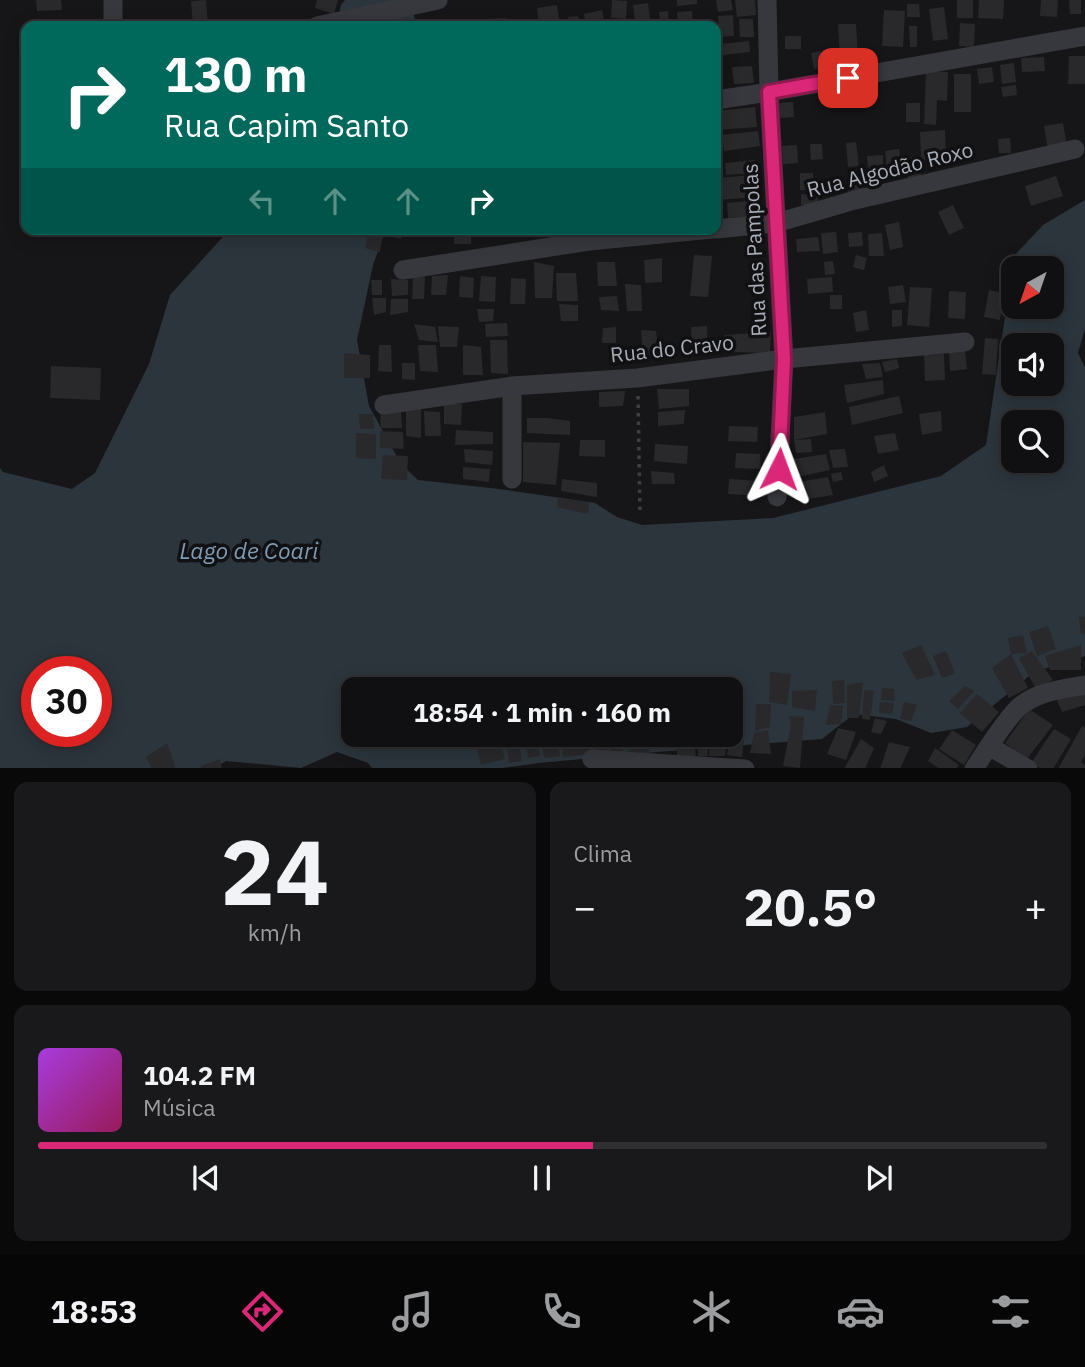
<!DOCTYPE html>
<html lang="pt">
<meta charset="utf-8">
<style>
:root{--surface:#101012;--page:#19191b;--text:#f1f3f6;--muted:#9c9d9f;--line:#303032;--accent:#db2777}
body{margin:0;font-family:"IBM Plex Sans",sans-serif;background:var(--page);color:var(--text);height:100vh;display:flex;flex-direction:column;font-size:26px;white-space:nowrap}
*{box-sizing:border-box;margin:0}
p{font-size:23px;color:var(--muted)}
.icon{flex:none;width:38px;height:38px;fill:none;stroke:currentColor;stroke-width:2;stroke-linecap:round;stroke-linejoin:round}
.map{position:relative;height:768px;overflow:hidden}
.sheet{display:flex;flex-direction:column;gap:14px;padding:14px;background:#09090a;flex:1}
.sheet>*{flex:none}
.top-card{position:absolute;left:21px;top:21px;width:700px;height:214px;border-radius:14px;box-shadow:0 4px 18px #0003,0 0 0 2px var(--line);background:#00695c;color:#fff;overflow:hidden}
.needle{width:46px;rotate:220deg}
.buttons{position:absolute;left:1001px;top:256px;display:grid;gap:14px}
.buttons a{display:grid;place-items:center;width:63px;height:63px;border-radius:14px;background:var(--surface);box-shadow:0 4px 18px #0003,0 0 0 2px var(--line);font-size:35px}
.speed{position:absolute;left:21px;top:656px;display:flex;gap:14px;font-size:35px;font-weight:700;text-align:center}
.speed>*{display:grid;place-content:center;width:91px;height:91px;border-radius:50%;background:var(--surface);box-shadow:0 4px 18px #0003,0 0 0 2px var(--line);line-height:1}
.speed .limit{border:10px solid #d22;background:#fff;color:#111}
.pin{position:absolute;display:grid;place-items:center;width:60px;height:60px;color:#fff;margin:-30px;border-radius:14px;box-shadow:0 4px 10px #0006}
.me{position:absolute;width:77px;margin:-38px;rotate:3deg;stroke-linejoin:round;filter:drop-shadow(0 0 5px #0008)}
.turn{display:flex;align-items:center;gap:24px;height:147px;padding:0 28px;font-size:32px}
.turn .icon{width:91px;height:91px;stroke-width:2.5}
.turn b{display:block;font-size:49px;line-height:60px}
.lanes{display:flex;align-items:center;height:66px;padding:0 28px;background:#0003;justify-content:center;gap:35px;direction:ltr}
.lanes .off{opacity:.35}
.big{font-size:52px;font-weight:700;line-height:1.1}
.sheet .tile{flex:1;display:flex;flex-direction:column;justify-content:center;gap:10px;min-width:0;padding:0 24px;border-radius:14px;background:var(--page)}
.sheet .dial{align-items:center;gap:0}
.dial b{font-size:91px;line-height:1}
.song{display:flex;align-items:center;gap:21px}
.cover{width:84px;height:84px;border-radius:10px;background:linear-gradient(135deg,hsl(280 70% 55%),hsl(330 70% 35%))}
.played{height:7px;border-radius:4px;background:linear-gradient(90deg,var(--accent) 55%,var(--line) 55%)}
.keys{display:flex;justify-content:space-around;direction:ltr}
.heat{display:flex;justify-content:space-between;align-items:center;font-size:38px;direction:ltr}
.sheet .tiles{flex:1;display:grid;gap:14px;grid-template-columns:1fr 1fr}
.tile:last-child{grid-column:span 2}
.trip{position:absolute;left:341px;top:677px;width:402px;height:70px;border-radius:14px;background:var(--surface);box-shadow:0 4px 18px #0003,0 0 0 2px var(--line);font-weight:700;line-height:70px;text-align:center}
.tab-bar{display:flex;height:112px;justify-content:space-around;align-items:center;background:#060607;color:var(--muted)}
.tab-bar .icon{width:49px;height:49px}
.tab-bar .active{color:var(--accent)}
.tab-bar b{font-size:32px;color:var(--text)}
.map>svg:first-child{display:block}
</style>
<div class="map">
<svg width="1085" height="769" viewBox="0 0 1085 769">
<rect width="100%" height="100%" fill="#161618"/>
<!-- water -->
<path fill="#2c353c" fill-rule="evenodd" d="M345,0H420L411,6L415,19L431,24V26H336L341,5Z
M1085,200V329L1078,353L1085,368V656L1034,672L967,727L931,733L896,719L854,714L822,739L658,752L539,763L502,768H372L368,763L337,752L301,768L226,761L213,769L0,768V468L3,472L72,489L95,473L149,364L170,295L230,229H386L373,265L357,340L369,406L401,464L418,480L499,489L595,503L617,517L642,525L773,518L941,476L986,445L1014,256L1043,225ZM1013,268H1052V306H1013ZM1013,345H1052V383H1013ZM1013,422H1052V460H1013ZM37,672H96V732H37ZM354,690H732V735H354Z"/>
<!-- building -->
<path fill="#29292c" d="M36,0H61L62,10L37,11Z
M206,0L208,26H193L191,1Z
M317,0H338L334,14L315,8Z
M612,0L627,1L626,19L611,18Z
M677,0H697V4L677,6Z
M716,0H731L733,10L718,12Z
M735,0H755L756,15L737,17Z
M957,0H973V18H957Z
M979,0H1004L1003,19L978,18Z
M1041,0H1058L1057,17L1040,16Z
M1069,0H1081V14H1070Z
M648,3L650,19L635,21L633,5Z
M907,4H919L920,17H907Z
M557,5L560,26H539L537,8Z
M944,7L948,39L933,41L929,9Z
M602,10L604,22L586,25L584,14Z
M884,10L905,11L903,47L882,46Z
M668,11L669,24L660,25L659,12Z
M692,11L693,24L678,25L677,12Z
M733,15L734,36L719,37L718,16Z
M578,16L580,26H570L568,17Z
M506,18L507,26H489V19Z
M626,19L627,26H610L609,23Z
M739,19H753L754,37H740Z
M169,21L170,26H136V24Z
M960,23L975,24L974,47L959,46Z
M838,24H856L858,57L840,58Z
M909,26H917V47H910Z
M785,36H801V49H785Z
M749,41L750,52L723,55L721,44Z
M821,51L824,68L814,69L811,53Z
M1069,56H1085V84H1068Z
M1044,57L1045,71L1022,72L1021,58Z
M1014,63L1016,82L1002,84L1000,65Z
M752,66L754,83L734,84L732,67Z
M992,67L994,82L979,84L977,69Z
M926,71L948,72L947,101L937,100L936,125L924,124Z
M954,74H971V112H954Z
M1016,85L1017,95L1003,97L1001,87Z
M793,102L794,117L780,118L779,103Z
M906,103H920V122H906Z
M755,107L757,127L716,130V111Z
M1063,123L1067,147L1048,150L1044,126Z
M945,130L946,160L920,161L921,180L908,181L907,157L921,156L920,132Z
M758,131L760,146L724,151L722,135Z
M1010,138L1011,153H999L998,139Z
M856,142L859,166L848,167L846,143Z
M810,144H822L823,159L811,160Z
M797,145L798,163L783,164L782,146Z
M899,149L902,168L887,170L885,151Z
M883,155V167L868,168L867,156Z
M755,160V173L726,175L725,163Z
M800,173H813V190H800Z
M754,175L756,197L717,200L716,178Z
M1056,176L1063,196L1031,206L1025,186Z
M862,179L865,194L849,197L847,182Z
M801,194L818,195V206L801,205Z
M759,200L761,216L728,218L727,203Z
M953,205L964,228L949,235L938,212Z
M899,222L903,247L890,250L885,225Z
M389,229H403L401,239L388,236Z
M454,229H471V244H454Z
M479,229H495V236H480Z
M369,230L383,233L380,252L365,248Z
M836,232L838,252L823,254L821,233Z
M862,232L863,246L849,247L848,233Z
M882,233L884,256H869L868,234Z
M818,237L820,251L797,252L796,239Z
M694,255L712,256L708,297L690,296Z
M856,255L867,258L864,270L853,267Z
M662,258V282L645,283L644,260Z
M833,261L835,274L825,275L824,262Z
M534,262L554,266L552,298H535Z
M597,262H615L617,286H598Z
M556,273H576L578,301H557Z
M448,275L446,295H431L432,276Z
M460,276L474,278L473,298L459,297Z
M481,276L496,277L495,302L479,301Z
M413,277H425L424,299H412Z
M832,277L833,292L808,294L807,279Z
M511,278L526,279L525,304H510Z
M391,279L408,280V295L392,296Z
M371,280H382V295H372Z
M625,284L641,285L642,311H627Z
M903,285L906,302L890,304L888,287Z
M910,287L932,288L929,327L907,325Z
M989,290L1004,293L1000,320L984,317Z
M949,291L966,292L965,319L948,318Z
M830,295H842V309H830Z
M617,296L619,311L601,310L599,297Z
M372,298H386V312L374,315Z
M391,299H408V312L390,315Z
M559,304L578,305V321H561Z
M477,309H494L493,321L479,322Z
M866,310L869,330L856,332L853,313Z
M892,310H902V326L892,327Z
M507,323L508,336L486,337L485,324Z
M414,324L435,327L438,342L419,340Z
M438,326L459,327L457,347H440Z
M707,326L708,354L692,355L691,327Z
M616,327V343H602L603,328Z
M641,330L656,331L659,355L643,358Z
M771,332L770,353L726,352L724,335Z
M985,338L998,339L996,375L982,374Z
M490,340H507L508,374L491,373Z
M379,345H391L392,372L378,371Z
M418,345H436L438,372L420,371Z
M463,345L481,347L483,375H463Z
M965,351L967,369L950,371L949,352Z
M344,353L370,355V378H344Z
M944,354L945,380L925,381L924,355Z
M897,359L899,368L885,372L882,362Z
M402,363H415V380L402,379Z
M880,363L883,377L866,379L862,364Z
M51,366L101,368L100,400L50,398Z
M883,380L884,394L847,403L844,385Z
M657,389H689V406L659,409Z
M625,391L623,406L599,407V392Z
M899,396L903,413L852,425L849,407Z
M444,404H462L461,425L444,424Z
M406,408L421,409V438L406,436Z
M685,410L684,424L658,426V412Z
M380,411H401L402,428H381Z
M424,411L440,412L441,436H425Z
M941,411L942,431L922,435L919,414Z
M825,412L827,434L794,440L811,439L812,452L796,453L794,440V417Z
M359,414H373L374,429H360Z
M527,418H548L570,421V435L527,433Z
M729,426L758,427L757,442L728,441Z
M456,430L493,432V444L455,445Z
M380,431L403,432L404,449L380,448Z
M356,433L376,434V459L356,458Z
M895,433L899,450L878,454L874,436Z
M580,440H605V457L579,456Z
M523,442L560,443L556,485L523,482Z
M655,444L688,446L687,464L654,461Z
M464,449L493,451L492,465L465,462Z
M845,449L848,467L833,468L829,450Z
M736,453L760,454L761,469L735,468Z
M826,454L830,470L797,477L794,459Z
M383,455L408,456L407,480L381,479Z
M884,465L888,476L874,482L871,472Z
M463,467L490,469L489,482L463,479Z
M651,471L674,473L675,484H652Z
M841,472L843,480L833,482L831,474Z
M828,477L833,495L795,501L793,483Z
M562,479L597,483V497L561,491Z
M729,479L762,481L761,496L728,494Z
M558,497L589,503L588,514L557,507Z
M1079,616L1085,617V634H1081Z
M1048,626L1056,649L1037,656L1029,632Z
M1023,635L1027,653L1011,654L1028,688L1009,698L992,668L1011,654L1008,638Z
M921,645L935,675L916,680L902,653Z
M1081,645V670H1050L1045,656Z
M946,651L955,673L942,678L933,656Z
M1032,651L1053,680L1036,689L1019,658Z
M770,672L791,674L787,705L769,702Z
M844,680L845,703L833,704L832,681Z
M863,682L859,718H847V685Z
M464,683L465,690H444L443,684Z
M965,686L974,691L958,709L949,701Z
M882,688L894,689L895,701L881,700Z
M1085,689V705L1062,712L1056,698Z
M817,690L815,711L792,707V691Z
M864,690L874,691L870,720L862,719Z
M977,694L999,712L982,732L960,713Z
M880,702L894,703L892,714L879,713Z
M904,702L917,705L911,721L900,719Z
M756,704H771L770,727L755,731Z
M830,705L843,706L841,724L826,725Z
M1029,709L1053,725L1027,759L1005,743Z
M789,716L804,717L800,768L783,766L791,725Z
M875,718L887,721L881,734L871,732Z
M1082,726L1085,728V755L1081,762L1085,765V769H1058Z
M732,727L745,730L742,757L727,755Z
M838,728L856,732L846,760L827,754Z
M1054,729L1071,739L1053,769H1042L1031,763Z
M768,730L771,754L750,753L754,733Z
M952,730L976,745L964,765L939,749Z
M525,735H537L540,756L528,758Z
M541,735H557L560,756L544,758Z
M560,735H589L592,754L563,757Z
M592,735H605L607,752L594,754Z
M608,735H621L623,751L610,752Z
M627,735H648L649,754L628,755Z
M677,735H693L696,756L677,757Z
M698,735H707L708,756H698Z
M710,735H728L725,756H709Z
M861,739L874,748L865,769H844Z
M500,741L505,759L481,765L477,748Z
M889,742L910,747L900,769H880Z
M167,743L176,769H152L146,757Z
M519,745L522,761L509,763L507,747Z
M935,748L959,765L956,769H940L928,761Z
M220,759L222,769H202L201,766Z"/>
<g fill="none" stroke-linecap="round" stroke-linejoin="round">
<!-- path -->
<path stroke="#3d3f44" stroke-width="3.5" stroke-dasharray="3.5 5" stroke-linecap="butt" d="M638,396L640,513"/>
<!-- minor -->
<path stroke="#37383d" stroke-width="19" d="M113,0V26
M767,0L769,92L784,359L777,497
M317,26L438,0
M716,100L769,92L1085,36
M716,229L776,223L855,200L1075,149
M403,270L589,241L712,229
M512,386V479
M384,405L512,386L637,378L784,359L965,342
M989,746L1028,769
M592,759L745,769
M974,769C987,749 1001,726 1017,709C1034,692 1063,689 1085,685"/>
</g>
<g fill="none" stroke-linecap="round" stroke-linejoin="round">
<!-- route casing -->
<g stroke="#8e194d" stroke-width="18">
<path id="route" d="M779,469L784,359L769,92L848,78"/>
</g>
<!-- route -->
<use href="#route" stroke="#db2777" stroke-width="12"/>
</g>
<g text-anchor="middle" stroke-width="7" stroke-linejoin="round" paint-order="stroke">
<!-- street labels -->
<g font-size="21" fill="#a8adb8" stroke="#111113">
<text transform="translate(890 170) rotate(-14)" y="7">Rua Algodão Roxo</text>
<text transform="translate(755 250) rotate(-93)" y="7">Rua das Pampolas</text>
<text transform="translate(672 349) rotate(-6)" y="7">Rua do Cravo</text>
</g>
<!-- water labels -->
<g font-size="23" font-style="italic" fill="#7f9bb3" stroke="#111113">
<text x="249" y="559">Lago de Coari</text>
</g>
</g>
</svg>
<div class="buttons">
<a><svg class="needle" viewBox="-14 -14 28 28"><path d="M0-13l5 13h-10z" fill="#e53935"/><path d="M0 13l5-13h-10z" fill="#9c9d9f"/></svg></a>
<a><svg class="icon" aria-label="sound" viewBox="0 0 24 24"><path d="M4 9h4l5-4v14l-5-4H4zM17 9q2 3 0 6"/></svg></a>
<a><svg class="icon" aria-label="search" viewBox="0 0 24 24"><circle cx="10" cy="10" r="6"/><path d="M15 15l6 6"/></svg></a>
</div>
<div class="speed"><div class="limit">30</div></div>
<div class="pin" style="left:848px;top:78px;background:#d93025"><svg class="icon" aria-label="arrive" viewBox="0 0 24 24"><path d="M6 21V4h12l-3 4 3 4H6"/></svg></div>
<svg class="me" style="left:779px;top:469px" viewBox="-20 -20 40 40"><path d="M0-17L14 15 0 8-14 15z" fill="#db2777" stroke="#fff" stroke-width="4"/></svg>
<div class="trip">18:54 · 1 min · 160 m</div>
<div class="top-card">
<div class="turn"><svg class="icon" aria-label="right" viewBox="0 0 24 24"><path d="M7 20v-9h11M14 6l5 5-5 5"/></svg><div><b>130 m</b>Rua Capim Santo</div></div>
<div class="lanes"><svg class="icon off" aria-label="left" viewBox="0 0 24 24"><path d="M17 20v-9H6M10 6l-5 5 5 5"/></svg><svg class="icon off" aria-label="ahead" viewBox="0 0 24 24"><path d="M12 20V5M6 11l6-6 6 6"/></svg><svg class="icon off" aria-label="ahead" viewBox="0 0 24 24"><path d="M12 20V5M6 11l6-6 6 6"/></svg><svg class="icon" aria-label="right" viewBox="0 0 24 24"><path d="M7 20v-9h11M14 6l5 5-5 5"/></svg></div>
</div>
</div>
<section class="sheet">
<div class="tiles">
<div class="tile dial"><b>24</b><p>km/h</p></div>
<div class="tile"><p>Clima</p>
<div class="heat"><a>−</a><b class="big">20.5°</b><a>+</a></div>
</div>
<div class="tile">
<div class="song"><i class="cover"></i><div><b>104.2 FM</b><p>Música</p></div></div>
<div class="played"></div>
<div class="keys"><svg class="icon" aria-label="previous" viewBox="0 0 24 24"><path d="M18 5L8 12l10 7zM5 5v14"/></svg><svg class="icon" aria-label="pause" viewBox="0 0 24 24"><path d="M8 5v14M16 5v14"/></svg><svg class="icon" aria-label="next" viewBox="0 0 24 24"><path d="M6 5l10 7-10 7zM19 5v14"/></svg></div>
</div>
</div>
</section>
<nav class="tab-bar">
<b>18:53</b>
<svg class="icon active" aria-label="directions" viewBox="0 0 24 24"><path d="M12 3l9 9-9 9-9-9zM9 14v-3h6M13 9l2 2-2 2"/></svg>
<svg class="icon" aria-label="music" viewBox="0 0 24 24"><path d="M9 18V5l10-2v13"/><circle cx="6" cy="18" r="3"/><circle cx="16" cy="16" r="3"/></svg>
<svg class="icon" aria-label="phone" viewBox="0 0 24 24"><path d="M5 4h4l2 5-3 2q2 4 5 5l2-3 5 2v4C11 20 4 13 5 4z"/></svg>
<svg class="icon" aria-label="climate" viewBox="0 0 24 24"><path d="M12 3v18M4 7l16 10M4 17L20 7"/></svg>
<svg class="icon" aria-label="car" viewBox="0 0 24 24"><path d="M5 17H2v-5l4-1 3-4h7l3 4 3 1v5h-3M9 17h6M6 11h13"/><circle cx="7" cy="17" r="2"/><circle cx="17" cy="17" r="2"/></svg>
<svg class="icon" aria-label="filters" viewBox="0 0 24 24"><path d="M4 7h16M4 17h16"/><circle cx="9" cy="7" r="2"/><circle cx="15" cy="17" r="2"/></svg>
</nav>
